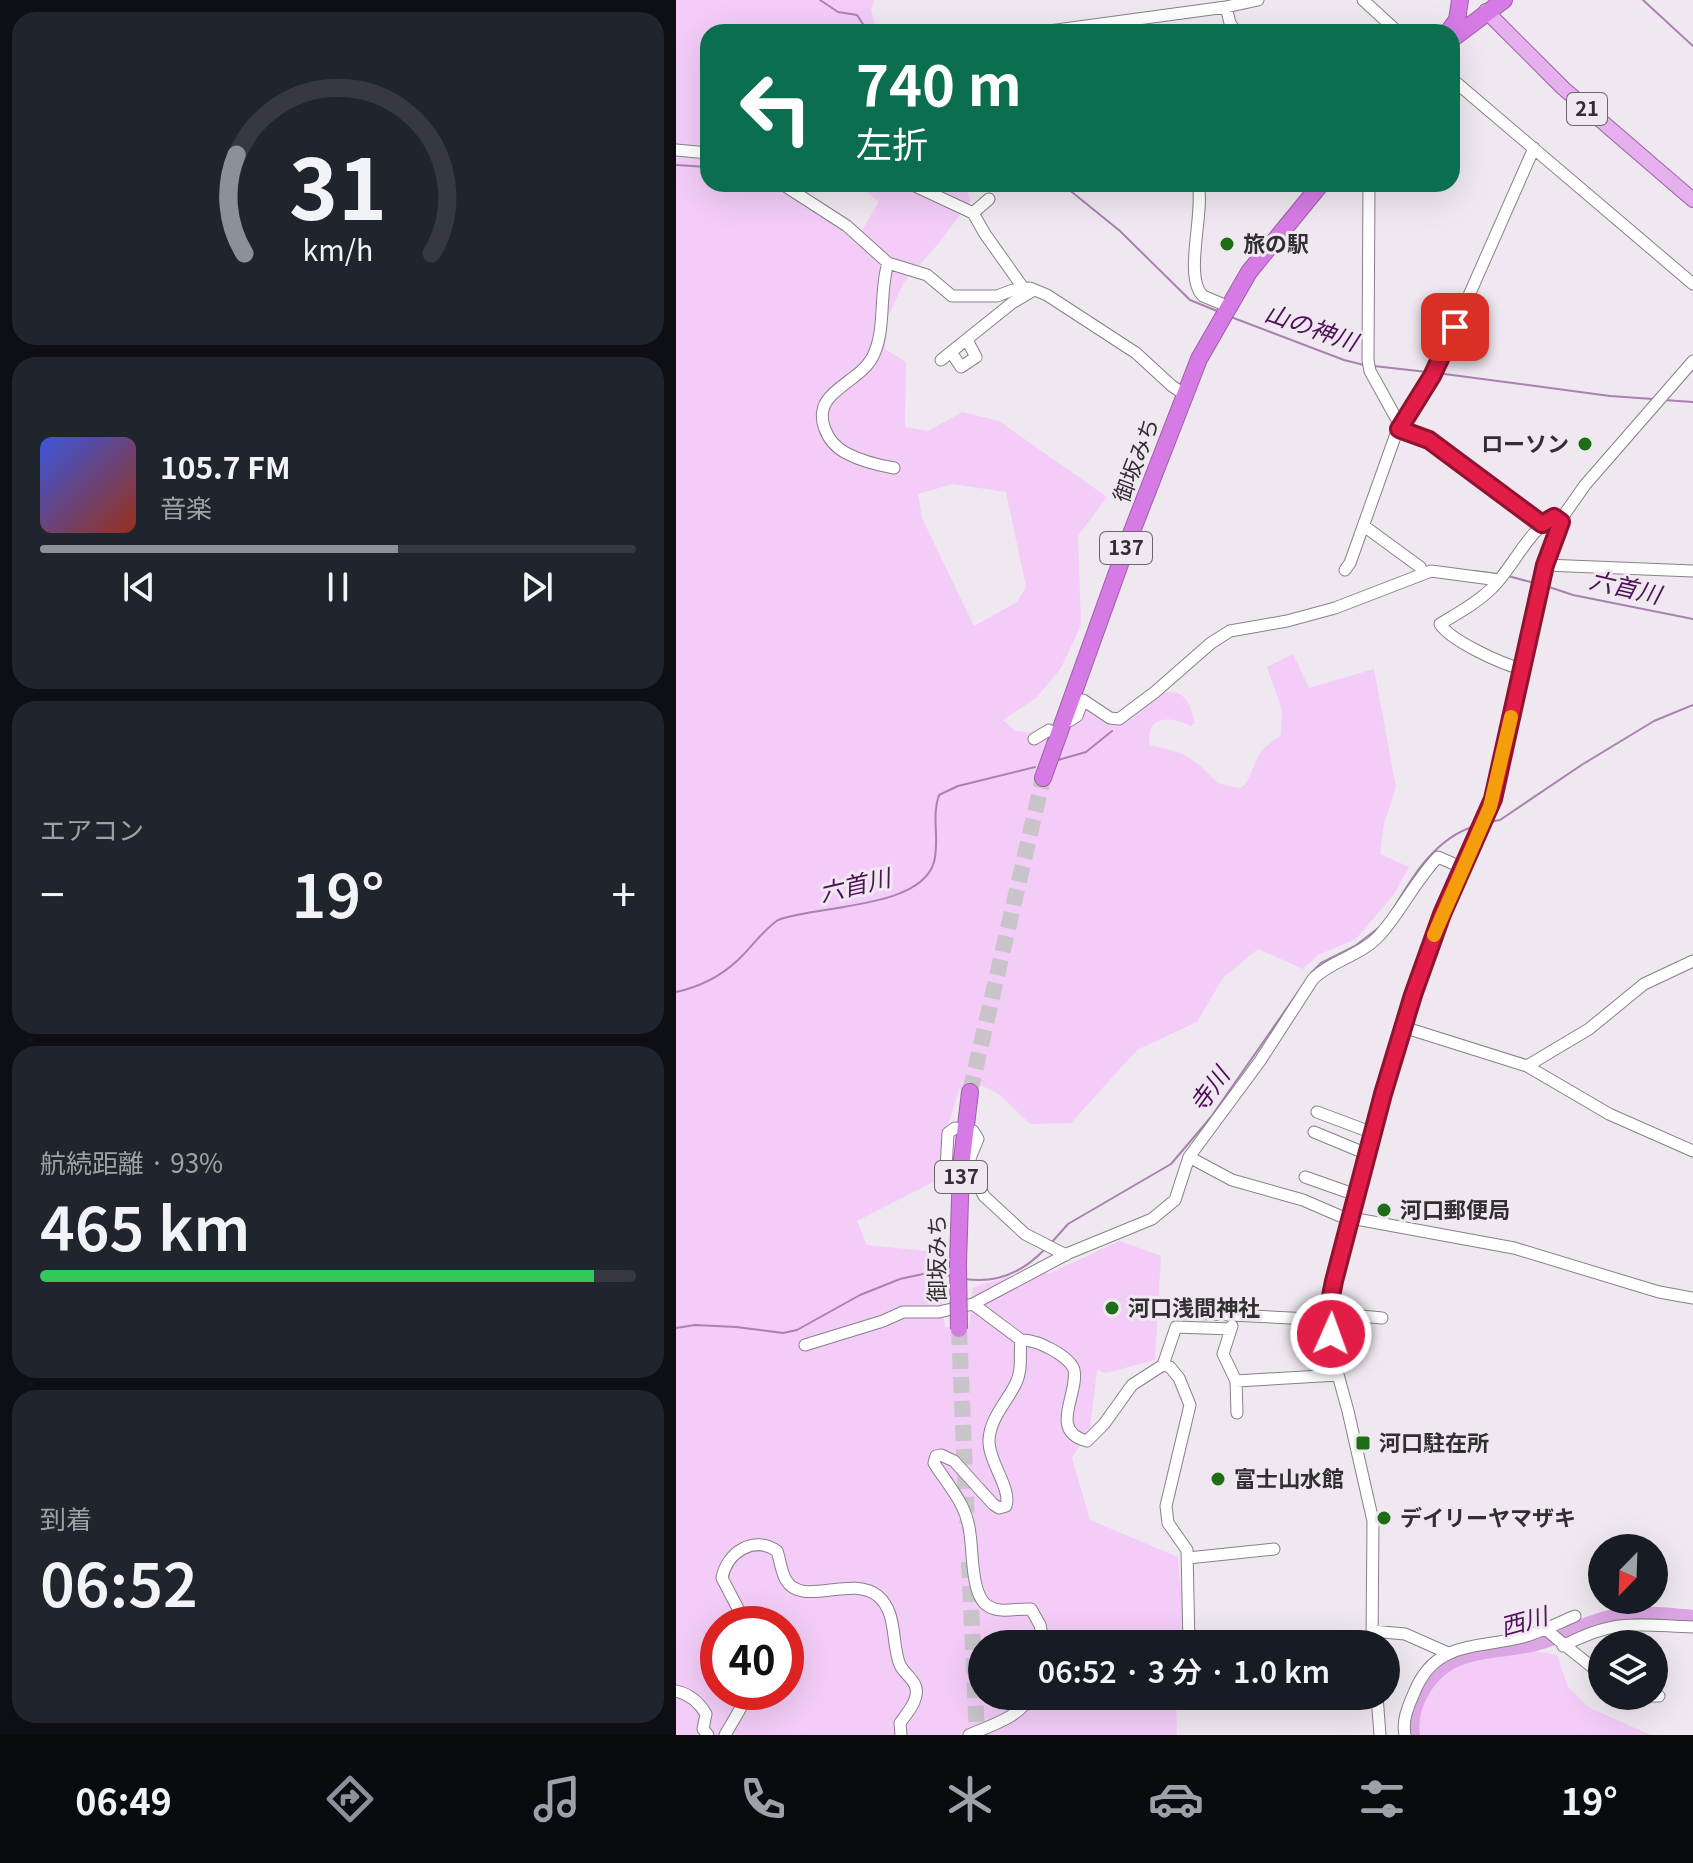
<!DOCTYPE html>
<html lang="ja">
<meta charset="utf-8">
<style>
:root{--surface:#171b24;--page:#20242c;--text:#f1f3f6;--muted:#9ea1a6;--line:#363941;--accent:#8c9099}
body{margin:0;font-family:Georgia,"Noto Sans JP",serif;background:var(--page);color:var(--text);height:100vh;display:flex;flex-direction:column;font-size:30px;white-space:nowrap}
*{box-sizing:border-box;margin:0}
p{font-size:26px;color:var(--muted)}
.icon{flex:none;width:44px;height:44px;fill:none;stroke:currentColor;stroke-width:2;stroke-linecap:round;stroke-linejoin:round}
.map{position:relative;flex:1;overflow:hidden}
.side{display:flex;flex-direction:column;gap:12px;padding:12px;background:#0d0f14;width:676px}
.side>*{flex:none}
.hud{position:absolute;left:24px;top:24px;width:760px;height:168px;border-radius:24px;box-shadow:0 8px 32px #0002;background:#0b6e4f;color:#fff;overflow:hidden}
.needle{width:52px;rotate:203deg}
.fabs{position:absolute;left:912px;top:1534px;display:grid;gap:16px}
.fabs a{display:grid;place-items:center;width:80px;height:80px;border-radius:50%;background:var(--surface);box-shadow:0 8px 32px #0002;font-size:40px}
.speed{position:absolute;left:24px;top:1606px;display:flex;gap:16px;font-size:40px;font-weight:700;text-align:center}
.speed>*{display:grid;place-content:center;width:104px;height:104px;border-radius:50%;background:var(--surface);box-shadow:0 8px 32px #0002;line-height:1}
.speed .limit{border:12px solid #d22;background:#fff;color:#111}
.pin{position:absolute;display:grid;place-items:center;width:68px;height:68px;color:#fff;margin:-34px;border-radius:16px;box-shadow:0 4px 12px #0006}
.me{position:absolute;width:88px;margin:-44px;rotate:2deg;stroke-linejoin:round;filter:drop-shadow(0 0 6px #0008)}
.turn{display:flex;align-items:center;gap:28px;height:168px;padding:0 24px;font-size:36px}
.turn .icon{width:104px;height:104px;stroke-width:2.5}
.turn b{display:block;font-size:56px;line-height:68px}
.big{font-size:60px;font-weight:600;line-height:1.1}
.side .widget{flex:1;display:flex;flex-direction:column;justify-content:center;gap:12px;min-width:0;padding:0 28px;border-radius:24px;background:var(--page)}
.side .dial{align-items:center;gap:0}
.dial svg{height:208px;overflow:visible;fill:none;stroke:var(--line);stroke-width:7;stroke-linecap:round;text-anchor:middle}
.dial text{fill:var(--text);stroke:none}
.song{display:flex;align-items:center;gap:24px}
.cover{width:96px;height:96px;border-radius:12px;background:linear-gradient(135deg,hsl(230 70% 55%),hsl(10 70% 35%))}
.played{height:8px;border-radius:4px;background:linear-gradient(90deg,var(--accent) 60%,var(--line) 60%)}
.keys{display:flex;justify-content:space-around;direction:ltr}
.heat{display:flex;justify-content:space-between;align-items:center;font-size:44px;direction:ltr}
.charge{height:12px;border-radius:6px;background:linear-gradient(90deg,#34c759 93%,var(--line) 0)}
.trip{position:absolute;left:292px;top:1630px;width:432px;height:80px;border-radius:40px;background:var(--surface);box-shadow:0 8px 32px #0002;font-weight:600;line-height:80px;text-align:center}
.tabs{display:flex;height:128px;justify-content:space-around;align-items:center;background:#090b0e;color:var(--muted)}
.tabs .icon{width:56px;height:56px}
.tabs .selected{color:var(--accent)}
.tabs b{font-size:36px;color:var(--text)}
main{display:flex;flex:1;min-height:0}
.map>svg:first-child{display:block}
</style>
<main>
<section class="side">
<div class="widget dial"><svg viewBox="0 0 100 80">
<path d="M14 69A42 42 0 1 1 86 69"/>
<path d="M14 69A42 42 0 0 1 11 31" stroke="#8c9099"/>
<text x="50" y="56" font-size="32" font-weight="700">31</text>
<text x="50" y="72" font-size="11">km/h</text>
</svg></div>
<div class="widget">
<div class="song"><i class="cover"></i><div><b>105.7 FM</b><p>音楽</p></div></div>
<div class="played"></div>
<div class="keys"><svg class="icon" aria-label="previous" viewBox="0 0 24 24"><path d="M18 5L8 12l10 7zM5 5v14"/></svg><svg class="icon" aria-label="pause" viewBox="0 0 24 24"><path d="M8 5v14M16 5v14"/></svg><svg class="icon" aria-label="next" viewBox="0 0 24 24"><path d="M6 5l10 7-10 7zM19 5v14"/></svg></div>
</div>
<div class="widget"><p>エアコン</p>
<div class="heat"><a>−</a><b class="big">19°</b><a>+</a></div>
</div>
<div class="widget"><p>航続距離 · 93%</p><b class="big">465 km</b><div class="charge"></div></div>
<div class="widget"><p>到着</p><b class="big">06:52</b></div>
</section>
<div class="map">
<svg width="1017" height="1735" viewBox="0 0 1017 1735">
<rect width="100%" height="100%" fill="#efe8f0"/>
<!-- green -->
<path fill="#f3cdf8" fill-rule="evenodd" d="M0,0H199L195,9L201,32H32V184H98L132,209L153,210L186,230L203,202L182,184L289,186L295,200L263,243L228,282L210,321L209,349L230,362L229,427L252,431L286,412L323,421L431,497L402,536L405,625L385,668L360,698L327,720L339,731L374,735L360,776L393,725L408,708L435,724L444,725C470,704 506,663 519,723L515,726C496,716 468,714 474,745C490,749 509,752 522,764C541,781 536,784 565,788C575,779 575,770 581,759C585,748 596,742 605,735L606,710L591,667L617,654L633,688L698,669L720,787L708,824L704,854L733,867L718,894L680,939L642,955L627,969L582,949L547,978L521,1022L461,1050L395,1123L354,1124L323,1094L302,1084L283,1089L272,1126L261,1180L181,1221L191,1245L251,1251L265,1295L269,1327H293L297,1287L344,1274L374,1273L444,1241L485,1256L479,1360L430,1373L421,1370L414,1428L396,1458L414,1520L502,1557L510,1644H306V1696H500L501,1735H0ZM277,484L330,492L350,587L341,602L298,626L246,518L242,494ZM42,1624H110V1692H42Z
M825,1645L881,1655L892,1687L914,1708L975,1735H740L746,1694L771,1658Z"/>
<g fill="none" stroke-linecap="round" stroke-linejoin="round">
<!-- stream -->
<path stroke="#a982af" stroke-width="2" d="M144,0L162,12L181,15L192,32
M967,0L1017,46
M0,165L32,167
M386,184L444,231L514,300L541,311
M555,317L668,360L688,365
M698,366L751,372
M761,373L934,396L977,399
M988,400L1017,402
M798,571L822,574
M832,576L858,583
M873,587L897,595L1017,619
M382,760L410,752L436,731
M813,822L824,820L907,764L978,721L1017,705
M716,911C736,877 759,838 799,826
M635,973L645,963L679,946L705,926
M0,992C23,987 44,977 62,960C76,947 86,931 102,920C142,905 245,909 258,862C264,839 255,817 263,795L282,786L359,767
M376,1242L392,1224L495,1164L535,1117L629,982
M289,1279C321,1284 347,1272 369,1249
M0,1328L19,1325L60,1327L107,1333L121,1330L184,1295L224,1279L256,1272L275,1276"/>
<!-- river -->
<path stroke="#dca6e5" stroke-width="14" d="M737,1735C735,1720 738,1707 745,1694C772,1644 816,1656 863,1643C884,1638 904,1625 926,1619C956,1610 986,1614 1017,1617"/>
<!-- highway-tunnel -->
<path stroke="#c9c3ca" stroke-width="16" stroke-dasharray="16 8" stroke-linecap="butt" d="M294,1092L367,778
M283,1329L291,1523
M293,1562L301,1735"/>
<!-- minor casing -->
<g stroke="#878188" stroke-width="13">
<path id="minor" d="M687,0L722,32
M550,7L554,23L560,32
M366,32L550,7L582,0
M776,79L1017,284
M0,150L32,153
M106,184L171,226L212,263L251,275L276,296H321L337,290L354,288L371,295L460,353L496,386L508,394
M235,184L297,213
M522,184C529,212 507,277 527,296L551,306
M693,184L692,360L694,371L725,427
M313,199L297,213L309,234L348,289
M212,263C203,292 210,327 198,354C190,373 167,382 154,397C137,415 151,443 170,453C185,461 201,465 218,468
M275,352L285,367L300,357L291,340
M265,360L336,303L358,290
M723,429L753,440L866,524
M688,526L744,567L747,573
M869,565L1017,571
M669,570L674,563L720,434L768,352L858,148
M845,669C824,663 775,641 764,624C782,613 801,603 816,588C836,569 853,529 878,517L885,522
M393,721L401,716L407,700L434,718L443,719L479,692L535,643L554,631L611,621L659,608L755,571L823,580
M358,739L373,730
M727,1027L851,1066L933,1114L1017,1151
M851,1066L913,1029L968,984L1017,961
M641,1112L697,1133
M638,1132L691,1154
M513,1157L556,1180L627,1200L664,1216L838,1248L983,1292L1017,1298
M270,1169L272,1133L279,1128L297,1131L302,1139L294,1158L296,1172L308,1196L349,1234L390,1255
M629,1177L680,1195
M297,1304L345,1340C343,1355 347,1368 340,1383C331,1402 314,1418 313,1440C312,1461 336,1489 330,1506L323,1508L317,1504L278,1461L265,1455L260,1456L258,1463C273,1487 291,1504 294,1534C297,1552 295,1596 312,1606C325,1614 341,1608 355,1609L364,1625L368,1644
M494,1312L654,1320
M654,1313L706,1318
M556,1326L547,1354L560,1381L561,1413
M345,1340C357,1340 365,1344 375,1349C383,1353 396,1362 398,1370C403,1394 372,1431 411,1441L428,1424L456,1385L487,1365L500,1327L555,1329
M129,1345L207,1321L227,1312H263L297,1304L393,1253L476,1219L499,1200L513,1157L584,1061L637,979C655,961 683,956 701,938C724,914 738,882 762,857L787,868
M487,1365L494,1367L503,1378L514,1405L490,1506L492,1523L511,1550L513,1644
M560,1381L662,1375
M512,1558L598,1549
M70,1624L46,1578C51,1552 78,1535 101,1551C104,1559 105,1572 110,1580C126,1608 176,1574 202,1596C222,1613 215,1644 224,1665C228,1673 236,1678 239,1685C245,1698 231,1713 224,1723L225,1735
M870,1629C888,1646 908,1659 926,1676
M696,1631L729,1634L772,1653
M696,1644L697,1521L672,1411L656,1353L653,1306L674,1218L737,995L766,914L817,799L845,665L869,565L880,533L890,512L909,485L1017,361
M887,1646C940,1618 960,1625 1017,1627
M0,1691C14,1694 23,1702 30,1714L27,1729L32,1735
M701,1696L704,1735
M961,1696H983
M49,1735L74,1692
M293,1735C313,1726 345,1717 354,1696
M729,1735C726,1720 732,1707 738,1693C759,1640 801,1649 847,1637C865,1632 882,1623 899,1616"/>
</g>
<!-- major casing -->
<g stroke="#9d60a6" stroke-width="16">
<path id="major" d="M810,11L887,88L1017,200"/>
</g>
<!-- highway casing -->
<g stroke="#9d60a6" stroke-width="18">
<path id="highway" d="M772,32L781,20L784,0
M776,39L828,0
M367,778L453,539L523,359L573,272L645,184
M282,1263L285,1167L294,1092"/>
</g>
<!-- minor -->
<use href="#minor" stroke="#fff" stroke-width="11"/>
<!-- major -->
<use href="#major" stroke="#e6b0ef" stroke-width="14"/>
<!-- highway -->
<use href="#highway" stroke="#d67be5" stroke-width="16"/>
<!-- highway-bridge casing -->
<g stroke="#9d60a6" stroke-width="18" stroke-linecap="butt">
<path id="highway-bridge" d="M282,1263L283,1329"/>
</g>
<!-- highway-bridge -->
<use href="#highway-bridge" stroke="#d67be5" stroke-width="16"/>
</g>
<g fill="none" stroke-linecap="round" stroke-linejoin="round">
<!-- route casing -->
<g stroke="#92132f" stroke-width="20">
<path id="route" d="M655,1334L653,1306L658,1281L707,1094L737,995L766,914L817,799L869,565L885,522L878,517L866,524L753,440L723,429L756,376L779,327"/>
</g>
<!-- route -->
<use href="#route" stroke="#e11d48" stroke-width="14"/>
<!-- slow -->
<path stroke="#f59e0b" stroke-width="14" d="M758,935L814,807L835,717"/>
</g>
<!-- markers -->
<g fill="#1d6e15" stroke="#efe8f0" stroke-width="3">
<circle cx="551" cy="244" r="8"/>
<circle cx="909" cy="444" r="8"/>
<circle cx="708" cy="1210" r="8"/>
<circle cx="436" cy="1308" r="8"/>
<rect x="679" y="1435" width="16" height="16" rx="4"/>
<circle cx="542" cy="1479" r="8"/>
<circle cx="708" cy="1518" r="8"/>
</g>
<g text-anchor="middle" stroke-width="6" stroke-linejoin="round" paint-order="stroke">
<!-- shield labels -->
<g fill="#efe8f0" stroke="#6b666b" stroke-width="2">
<rect x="891" y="93" width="40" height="32" rx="6"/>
<rect x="424" y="532" width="52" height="32" rx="6"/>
<rect x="259" y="1161" width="52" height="32" rx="6"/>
</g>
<g font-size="20" font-weight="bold" fill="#322f32">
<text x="911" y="116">21</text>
<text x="450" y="555">137</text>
<text x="285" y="1184">137</text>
</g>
<!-- poi labels -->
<g font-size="22" font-weight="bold" fill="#322f32" stroke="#efe8f0" text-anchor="start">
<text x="567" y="252">旅の駅</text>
<text x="893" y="452" text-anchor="end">ローソン</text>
<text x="724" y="1218">河口郵便局</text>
<text x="452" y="1316">河口浅間神社</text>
<text x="703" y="1451">河口駐在所</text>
<text x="558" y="1487">富士山水館</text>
<text x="724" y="1526">デイリーヤマザキ</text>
</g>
<!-- street labels -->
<g font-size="22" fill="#322f32" stroke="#efe8f0">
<text transform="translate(460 460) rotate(-69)" y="8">御坂みち</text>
<text transform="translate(261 1258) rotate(-90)" y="8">御坂みち</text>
</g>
<!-- water labels -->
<g font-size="24" font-style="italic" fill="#510f5b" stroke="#efe8f0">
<text transform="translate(635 328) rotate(19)" y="8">山の神川</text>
<text transform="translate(949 588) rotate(13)" y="8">六首川</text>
<text transform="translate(179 886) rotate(-13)" y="8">六首川</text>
<text transform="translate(534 1090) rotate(-54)" y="8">寺川</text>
<text transform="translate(848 1622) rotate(-15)" y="8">西川</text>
</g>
</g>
</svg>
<div class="fabs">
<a><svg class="needle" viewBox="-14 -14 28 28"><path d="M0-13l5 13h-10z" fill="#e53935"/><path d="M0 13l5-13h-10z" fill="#9ea1a6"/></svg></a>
<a><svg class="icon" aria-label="layers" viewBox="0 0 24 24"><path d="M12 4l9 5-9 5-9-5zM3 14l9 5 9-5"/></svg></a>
</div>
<div class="speed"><div class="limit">40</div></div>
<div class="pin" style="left:779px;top:327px;background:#d93025"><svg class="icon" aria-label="arrive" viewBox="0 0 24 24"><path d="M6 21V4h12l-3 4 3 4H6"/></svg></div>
<svg class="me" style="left:655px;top:1334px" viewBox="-20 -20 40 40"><circle r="17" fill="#e11d48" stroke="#fff" stroke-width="3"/><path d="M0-11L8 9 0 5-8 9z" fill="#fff"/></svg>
<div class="trip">06:52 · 3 分 · 1.0 km</div>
<div class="hud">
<div class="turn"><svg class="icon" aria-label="left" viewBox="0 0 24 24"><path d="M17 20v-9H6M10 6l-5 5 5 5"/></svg><div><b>740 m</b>左折</div></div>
</div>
</div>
</main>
<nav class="tabs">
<b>06:49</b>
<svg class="icon selected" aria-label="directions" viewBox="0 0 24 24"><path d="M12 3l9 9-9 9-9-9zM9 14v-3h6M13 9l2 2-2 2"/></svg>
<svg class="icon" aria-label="music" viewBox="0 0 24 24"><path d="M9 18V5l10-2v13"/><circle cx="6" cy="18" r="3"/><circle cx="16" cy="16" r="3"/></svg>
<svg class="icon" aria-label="phone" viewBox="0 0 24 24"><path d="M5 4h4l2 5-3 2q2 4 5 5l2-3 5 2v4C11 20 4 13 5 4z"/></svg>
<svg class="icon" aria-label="climate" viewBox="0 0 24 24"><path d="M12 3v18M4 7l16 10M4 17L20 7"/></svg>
<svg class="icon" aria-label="car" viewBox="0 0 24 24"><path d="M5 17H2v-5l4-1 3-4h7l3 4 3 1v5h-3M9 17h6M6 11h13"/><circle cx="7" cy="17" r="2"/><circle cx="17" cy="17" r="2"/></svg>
<svg class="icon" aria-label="filters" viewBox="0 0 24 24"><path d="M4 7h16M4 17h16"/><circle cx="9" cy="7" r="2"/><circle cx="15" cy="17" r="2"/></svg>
<b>19°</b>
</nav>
